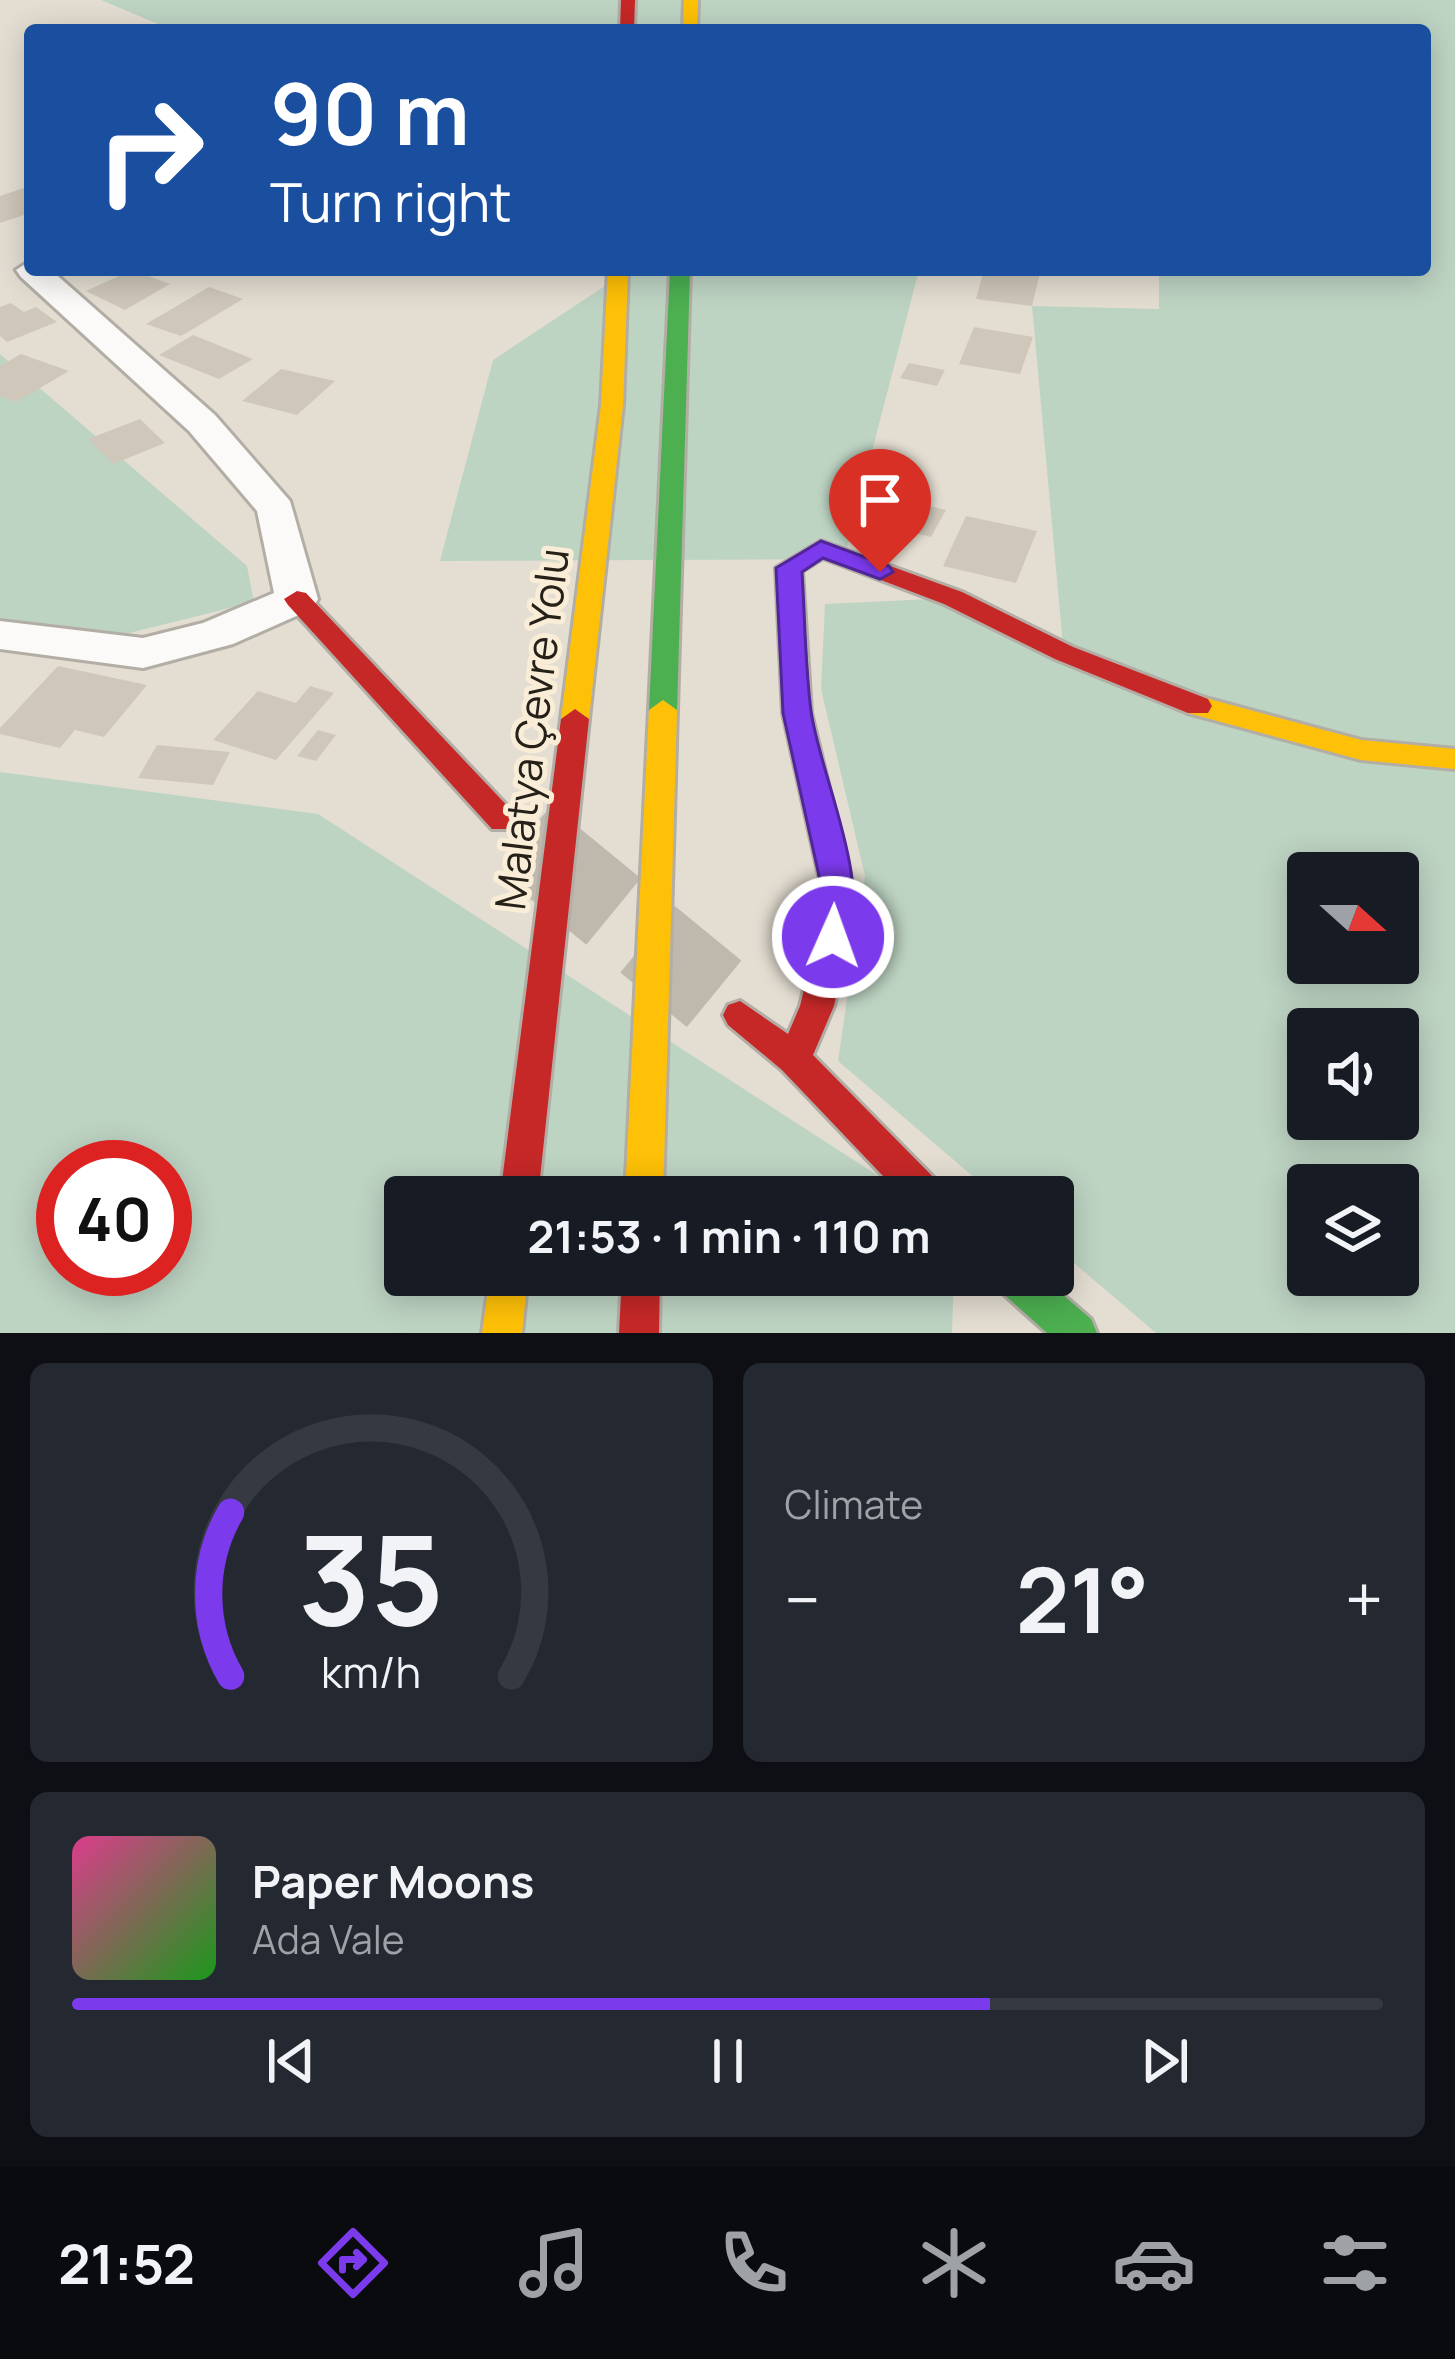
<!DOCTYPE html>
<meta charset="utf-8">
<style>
:root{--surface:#171b24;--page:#242831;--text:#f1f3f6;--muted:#9ea1a6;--line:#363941;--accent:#7c3aed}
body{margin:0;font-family:Manrope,sans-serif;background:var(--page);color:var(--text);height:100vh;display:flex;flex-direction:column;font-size:45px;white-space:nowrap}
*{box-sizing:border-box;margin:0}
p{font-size:39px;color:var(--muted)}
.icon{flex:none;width:66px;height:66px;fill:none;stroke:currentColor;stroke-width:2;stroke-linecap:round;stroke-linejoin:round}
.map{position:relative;height:1333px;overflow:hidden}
.drawer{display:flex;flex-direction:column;gap:30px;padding:30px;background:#0d0f14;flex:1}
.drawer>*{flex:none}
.hud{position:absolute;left:24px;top:24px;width:1407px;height:252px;border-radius:12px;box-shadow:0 6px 30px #0003;background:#1a4fa0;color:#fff;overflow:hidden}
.needle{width:78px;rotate:111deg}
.tools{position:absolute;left:1287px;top:852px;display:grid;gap:24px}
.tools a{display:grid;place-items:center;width:132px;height:132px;border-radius:12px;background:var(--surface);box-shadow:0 6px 30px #0003;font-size:60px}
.speed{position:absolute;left:36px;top:1140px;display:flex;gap:24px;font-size:60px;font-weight:700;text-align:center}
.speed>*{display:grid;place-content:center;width:156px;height:156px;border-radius:50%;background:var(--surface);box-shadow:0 6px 30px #0003;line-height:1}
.speed .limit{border:18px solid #d22;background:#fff;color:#111}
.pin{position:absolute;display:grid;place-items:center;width:102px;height:102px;color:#fff;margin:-123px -51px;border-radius:50% 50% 50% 0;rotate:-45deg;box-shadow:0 0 12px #0007}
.pin .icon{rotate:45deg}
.me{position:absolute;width:132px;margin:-66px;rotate:2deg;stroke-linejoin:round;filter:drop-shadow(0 0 9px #0008)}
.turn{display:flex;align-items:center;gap:42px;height:252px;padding:0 48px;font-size:54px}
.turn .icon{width:156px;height:156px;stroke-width:2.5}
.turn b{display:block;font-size:84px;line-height:102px}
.big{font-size:90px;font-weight:700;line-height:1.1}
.drawer .widget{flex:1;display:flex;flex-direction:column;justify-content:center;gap:18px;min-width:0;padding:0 42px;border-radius:18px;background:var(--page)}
.drawer .dial{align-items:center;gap:0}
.dial svg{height:312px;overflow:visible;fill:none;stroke:var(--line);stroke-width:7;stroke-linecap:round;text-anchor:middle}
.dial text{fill:var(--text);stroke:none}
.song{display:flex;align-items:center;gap:36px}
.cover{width:144px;height:144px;border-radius:18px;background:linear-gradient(135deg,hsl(330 70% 55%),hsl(120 70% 35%))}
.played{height:12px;border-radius:6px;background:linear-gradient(90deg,var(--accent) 70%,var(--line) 70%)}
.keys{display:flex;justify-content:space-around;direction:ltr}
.heat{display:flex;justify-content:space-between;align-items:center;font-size:66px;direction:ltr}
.drawer .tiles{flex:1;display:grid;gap:30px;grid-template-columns:1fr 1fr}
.widget:last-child{grid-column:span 2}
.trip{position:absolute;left:384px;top:1176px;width:690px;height:120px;border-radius:12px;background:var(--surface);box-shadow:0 6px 30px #0003;font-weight:700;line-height:120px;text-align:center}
.menu{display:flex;height:192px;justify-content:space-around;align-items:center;background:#090b0e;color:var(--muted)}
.menu .icon{width:84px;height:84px}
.menu .current{color:var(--accent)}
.menu b{font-size:54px;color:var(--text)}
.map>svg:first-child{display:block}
</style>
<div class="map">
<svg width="1455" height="1333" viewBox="0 0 1455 1333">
<rect width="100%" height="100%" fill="#e4ded2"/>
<!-- green -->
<path fill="#bed4c3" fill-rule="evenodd" d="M101,0H1455V1333H1156L1053,1245V1197H997L838,1061L865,876L821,689L825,604L953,598L1063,646L1032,306L1159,309V270H1425V30H172ZM1308,873H1398V963H1308ZM1308,1029H1398V1119H1308ZM1308,1185H1398V1275H1308Z
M629,270H919L844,559L440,561L493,360Z
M0,354L247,566L254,602L81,645L0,635Z
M0,772L318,814L911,1197H405V1275H954L952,1333H0ZM63,1167H165V1269H63Z"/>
<!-- building -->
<path fill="#cfc7b9" d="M30,186V213L0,223V196Z
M132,270L170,284L125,310L86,291Z
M984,270L1040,273L1032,306L976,299Z
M209,287L243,299L181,336L146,324Z
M11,303L24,312L36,307L57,322L7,342L0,336V307Z
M974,327L1033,337L1020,374L959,364Z
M193,335L253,359L219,379L159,355Z
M21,354L69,371L16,402L0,396V366Z
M909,363L945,370L937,386L900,378Z
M281,369L335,381L297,415L242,401Z
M140,419L165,443L113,464L88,439Z
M883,495L946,510L931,537L867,521Z
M966,516L1037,531L1016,583L943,566Z
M58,666L147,685L104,737L75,730L60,748L0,734V728Z
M310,686L334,693L276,760L213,740L258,691L296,703Z
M318,730L336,735L316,761L297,756Z
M157,745L230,752L213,785L138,778Z"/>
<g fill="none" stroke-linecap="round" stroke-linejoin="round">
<!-- secondary-tunnel-far1 -->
<path stroke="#beb8ad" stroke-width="66" stroke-dasharray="66 33" stroke-linecap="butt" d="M524,838L550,860"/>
<!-- secondary-tunnel -->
<path stroke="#beb8ad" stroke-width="86" stroke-dasharray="86 44" stroke-linecap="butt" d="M547,857L740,1015"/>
<!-- street casing -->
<g stroke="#b3aea5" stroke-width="6">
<path id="street" d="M30,261V270H51L215,415L290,501L318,599L312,609L233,644L143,668L0,649V621L143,638L203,623L274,593L257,511L189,431L21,277L16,270Z"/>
</g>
<!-- fast casing -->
<g stroke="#b3aea5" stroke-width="6">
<path id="fast" d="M670,270H690L677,710L663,720L649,710Z
M992,1275H1040L1091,1319L1097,1333H1047L997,1288Z"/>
</g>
<!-- slow casing -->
<g stroke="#b3aea5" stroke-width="6">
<path id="slow" d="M684,0H698L697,30H683Z
M608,270H628L623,405L589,719L575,729L561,719L601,405Z
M1198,696L1361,740L1455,749V769L1361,760L1188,713L1184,706Z
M663,700L677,710L663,1197H625L649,710Z
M490,1275H528L522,1333H482Z"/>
</g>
<!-- jam casing -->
<g stroke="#b3aea5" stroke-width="6">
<path id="jam" d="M621,0H635L634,30H620Z
M821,541L962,592L1073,647L1208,699L1212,706L1208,713H1188L1055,659L944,604L823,558L802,571L811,713L857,903L834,1006L813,1055L941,1185L947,1197H903L782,1070L728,1025L723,1015L728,1005L740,1001L788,1034L800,1006L825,903L783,713L776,568Z
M297,591L306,593L514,813L518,821L514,829H492L288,605L284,599Z
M575,709L589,719L538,1197H500L561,719Z
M622,1275H660L659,1333H619Z"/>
</g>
<!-- street -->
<use href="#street" fill="#fbfaf8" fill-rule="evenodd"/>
<!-- fast -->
<use href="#fast" fill="#4caf50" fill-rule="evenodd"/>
<!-- slow -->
<use href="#slow" fill="#ffc107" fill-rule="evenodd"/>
<!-- jam -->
<use href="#jam" fill="#c62828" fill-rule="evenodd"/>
</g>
<!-- route -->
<path fill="#7c3aed" stroke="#51269a" stroke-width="3" d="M821,541L889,566L893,572L880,579L823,558L802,572C805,618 805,665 811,711C820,777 875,886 844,946L833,950L821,946L816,937L825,903L783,713L776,568Z"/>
<g text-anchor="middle" stroke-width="10" stroke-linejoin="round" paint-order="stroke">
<!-- street labels -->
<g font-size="42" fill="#252018" stroke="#faedd7">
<text transform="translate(532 729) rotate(-83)" y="15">Malatya Çevre Yolu</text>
</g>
</g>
</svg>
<div class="tools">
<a><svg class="needle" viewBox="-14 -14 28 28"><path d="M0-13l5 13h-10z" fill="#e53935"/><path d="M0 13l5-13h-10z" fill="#9ea1a6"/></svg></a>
<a><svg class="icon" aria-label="sound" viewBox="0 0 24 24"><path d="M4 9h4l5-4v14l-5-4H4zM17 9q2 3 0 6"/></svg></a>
<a><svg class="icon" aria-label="layers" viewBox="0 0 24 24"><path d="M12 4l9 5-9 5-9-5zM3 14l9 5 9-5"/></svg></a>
</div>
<div class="speed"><div class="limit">40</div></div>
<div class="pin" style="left:880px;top:572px;background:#d93025"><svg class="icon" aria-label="arrive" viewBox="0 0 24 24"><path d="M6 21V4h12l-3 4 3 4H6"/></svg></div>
<svg class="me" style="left:833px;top:937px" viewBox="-20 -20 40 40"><circle r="17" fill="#7c3aed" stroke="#fff" stroke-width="3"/><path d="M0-11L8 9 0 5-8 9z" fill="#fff"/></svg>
<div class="trip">21:53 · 1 min · 110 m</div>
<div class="hud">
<div class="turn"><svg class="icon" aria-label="right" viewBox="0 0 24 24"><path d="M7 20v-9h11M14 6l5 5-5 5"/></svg><div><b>90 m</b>Turn right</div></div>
</div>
</div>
<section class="drawer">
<div class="tiles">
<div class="widget dial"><svg viewBox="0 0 100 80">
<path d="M14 69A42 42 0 1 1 86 69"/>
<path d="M14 69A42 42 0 0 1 14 27" stroke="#7c3aed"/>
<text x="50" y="56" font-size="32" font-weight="700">35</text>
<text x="50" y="72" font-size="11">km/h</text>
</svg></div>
<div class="widget"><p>Climate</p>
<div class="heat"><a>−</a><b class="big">21°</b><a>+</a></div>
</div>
<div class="widget">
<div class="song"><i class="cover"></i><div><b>Paper Moons</b><p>Ada Vale</p></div></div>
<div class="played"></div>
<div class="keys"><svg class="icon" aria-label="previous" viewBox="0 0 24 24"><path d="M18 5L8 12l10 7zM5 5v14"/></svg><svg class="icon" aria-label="pause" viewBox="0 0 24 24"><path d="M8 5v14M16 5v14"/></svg><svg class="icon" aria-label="next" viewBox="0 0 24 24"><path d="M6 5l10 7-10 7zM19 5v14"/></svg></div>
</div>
</div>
</section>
<nav class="menu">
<b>21:52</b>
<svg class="icon current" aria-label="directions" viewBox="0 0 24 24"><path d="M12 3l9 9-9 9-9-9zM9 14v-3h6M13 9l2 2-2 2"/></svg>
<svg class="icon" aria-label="music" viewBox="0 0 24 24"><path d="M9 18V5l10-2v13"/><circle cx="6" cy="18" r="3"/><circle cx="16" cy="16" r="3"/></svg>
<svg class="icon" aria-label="phone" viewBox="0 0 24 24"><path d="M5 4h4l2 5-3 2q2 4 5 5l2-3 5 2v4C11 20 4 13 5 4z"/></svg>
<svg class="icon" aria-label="climate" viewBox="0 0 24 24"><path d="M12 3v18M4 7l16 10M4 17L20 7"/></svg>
<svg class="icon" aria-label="car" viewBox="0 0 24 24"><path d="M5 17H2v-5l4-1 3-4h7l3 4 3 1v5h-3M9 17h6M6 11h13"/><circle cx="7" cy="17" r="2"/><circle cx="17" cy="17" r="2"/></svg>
<svg class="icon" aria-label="filters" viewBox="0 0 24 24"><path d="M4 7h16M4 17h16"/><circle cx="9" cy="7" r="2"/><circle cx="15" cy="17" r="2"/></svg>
</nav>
